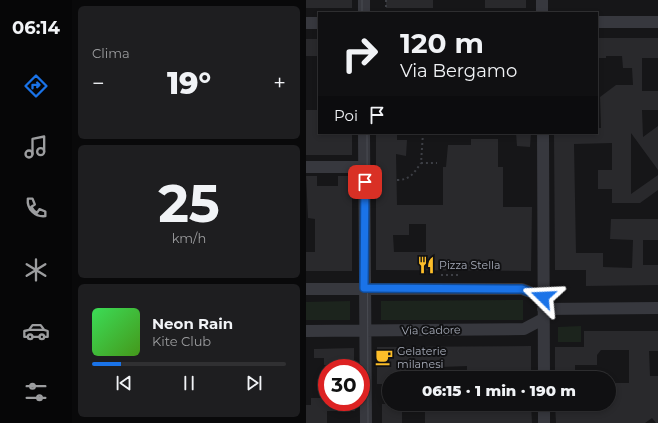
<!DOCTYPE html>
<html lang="it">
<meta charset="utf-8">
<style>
:root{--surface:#101012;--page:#1e1e20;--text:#f1f3f6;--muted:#9c9d9f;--line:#303032;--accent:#1a73e8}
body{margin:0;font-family:Montserrat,sans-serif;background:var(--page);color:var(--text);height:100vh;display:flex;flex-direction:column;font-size:15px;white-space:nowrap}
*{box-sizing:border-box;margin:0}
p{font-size:13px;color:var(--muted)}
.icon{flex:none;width:22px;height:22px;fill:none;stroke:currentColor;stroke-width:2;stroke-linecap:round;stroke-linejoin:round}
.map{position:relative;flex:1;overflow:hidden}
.sheet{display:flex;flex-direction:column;gap:6px;padding:6px;background:#09090a;width:234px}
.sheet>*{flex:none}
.guide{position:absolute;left:12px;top:12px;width:280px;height:122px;border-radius:0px;box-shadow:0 2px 6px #0003,0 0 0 1px var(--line);background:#101012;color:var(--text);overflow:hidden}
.speed{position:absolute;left:12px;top:359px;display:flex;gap:8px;font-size:20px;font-weight:700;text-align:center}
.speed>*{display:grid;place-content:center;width:52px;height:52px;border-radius:50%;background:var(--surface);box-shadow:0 2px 6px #0003,0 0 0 1px var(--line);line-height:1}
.speed .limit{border:6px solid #d22;background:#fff;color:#111}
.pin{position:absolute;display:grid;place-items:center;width:34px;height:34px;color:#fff;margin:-17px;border-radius:8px;box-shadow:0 2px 6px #0006}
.me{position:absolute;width:44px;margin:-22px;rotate:291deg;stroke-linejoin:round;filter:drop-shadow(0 0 3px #0008)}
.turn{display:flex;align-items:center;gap:14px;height:84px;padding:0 16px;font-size:18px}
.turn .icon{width:52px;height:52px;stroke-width:2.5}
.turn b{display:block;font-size:28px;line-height:34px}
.then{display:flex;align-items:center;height:38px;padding:0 16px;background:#0003;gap:8px;font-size:15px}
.big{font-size:30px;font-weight:800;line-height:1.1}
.sheet .widget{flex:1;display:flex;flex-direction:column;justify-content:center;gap:6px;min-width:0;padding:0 14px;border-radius:6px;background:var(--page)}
.sheet .dial{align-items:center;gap:0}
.dial b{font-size:52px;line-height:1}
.song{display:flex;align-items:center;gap:12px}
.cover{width:48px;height:48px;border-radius:6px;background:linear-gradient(135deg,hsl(130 70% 55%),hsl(100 70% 35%))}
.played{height:4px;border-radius:2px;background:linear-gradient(90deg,var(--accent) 15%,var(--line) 15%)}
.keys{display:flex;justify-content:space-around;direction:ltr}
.heat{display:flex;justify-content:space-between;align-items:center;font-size:22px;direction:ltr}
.trip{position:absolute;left:76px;top:371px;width:234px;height:40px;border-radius:20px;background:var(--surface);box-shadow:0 2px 6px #0003,0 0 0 1px var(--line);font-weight:800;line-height:40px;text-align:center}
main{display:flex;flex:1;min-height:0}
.menu{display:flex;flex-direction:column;width:72px;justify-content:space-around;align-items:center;background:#060607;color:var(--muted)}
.menu .icon{width:28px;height:28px}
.menu .current{color:var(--accent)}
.menu b{font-size:18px;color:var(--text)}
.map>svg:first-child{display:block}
</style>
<main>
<nav class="menu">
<b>06:14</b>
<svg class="icon current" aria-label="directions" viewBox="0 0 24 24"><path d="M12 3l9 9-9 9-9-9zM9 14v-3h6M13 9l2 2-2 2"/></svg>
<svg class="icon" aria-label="music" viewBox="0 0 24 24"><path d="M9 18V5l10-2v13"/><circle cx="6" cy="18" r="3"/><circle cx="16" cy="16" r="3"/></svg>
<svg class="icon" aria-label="phone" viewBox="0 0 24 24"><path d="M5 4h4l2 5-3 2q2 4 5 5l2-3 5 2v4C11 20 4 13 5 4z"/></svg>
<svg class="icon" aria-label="climate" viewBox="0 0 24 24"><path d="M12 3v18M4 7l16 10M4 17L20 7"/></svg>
<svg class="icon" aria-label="car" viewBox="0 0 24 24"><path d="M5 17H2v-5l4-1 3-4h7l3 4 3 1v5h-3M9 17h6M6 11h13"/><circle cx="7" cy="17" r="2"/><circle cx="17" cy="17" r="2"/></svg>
<svg class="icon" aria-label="filters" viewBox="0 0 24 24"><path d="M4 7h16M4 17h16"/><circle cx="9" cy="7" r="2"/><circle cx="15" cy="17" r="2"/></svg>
</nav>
<section class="sheet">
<div class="widget"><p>Clima</p>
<div class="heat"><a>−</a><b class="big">19°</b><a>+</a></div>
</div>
<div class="widget dial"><b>25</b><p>km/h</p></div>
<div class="widget">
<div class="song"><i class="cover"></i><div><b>Neon Rain</b><p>Kite Club</p></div></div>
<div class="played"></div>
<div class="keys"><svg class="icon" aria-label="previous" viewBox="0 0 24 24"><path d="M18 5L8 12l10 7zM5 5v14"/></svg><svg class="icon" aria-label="pause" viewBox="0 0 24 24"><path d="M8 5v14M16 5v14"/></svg><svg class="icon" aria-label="next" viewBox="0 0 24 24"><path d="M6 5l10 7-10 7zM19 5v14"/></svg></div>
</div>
</section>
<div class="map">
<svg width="352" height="423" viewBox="0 0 352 423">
<rect width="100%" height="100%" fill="#161618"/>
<!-- green -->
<path fill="#1c241d" d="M217,300V320H75V301Z
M44,301V320H0V302Z
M275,326V342H252V327Z"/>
<!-- building -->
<path fill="#29292c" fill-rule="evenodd" d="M0,0H46V8H0Z
M80,0H127V8H80Z
M179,0H220V8H179Z
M291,38H352V58H336V91H352V110H336L337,137L352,126V170L325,133V194L352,175V190L334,203H306V189H292V170H306V143L268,144L270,253H297V267L326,268L327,240L304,239L305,219H352V240H337V265H352V285L280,286V270H249L248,133H291V128H295L294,97L310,85H327L326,68H317L316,56H300V58H291Z
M0,39H13V56H0Z
M0,110H13V133H46V155H0Z
M70,133H91V140H101L100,156L90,154L91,205H137V167H140L142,145H165V139H192V167H197V207H226L225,271L70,270ZM103,224H120V252H88L87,235H103Z
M210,133H225L224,147L211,146Z
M0,176H11V186H32V176H46V271H0V252H9V219L2,218Z
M278,331H352V351H343L344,376H352V423H350L346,418L339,423H250L249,404H303V383H323V350H295L291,355V365H269V378H249V347H278Z
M225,346V378H161V366L134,367V373H104V378H83V384H71V347Z
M48,348V368H29V365H18V358H8V349Z
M5,398H20V402H49V411H21V423H0V405H5Z
M76,404H96V423H76Z
M119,404H225L226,423H119Z"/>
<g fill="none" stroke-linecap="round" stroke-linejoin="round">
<!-- path -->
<path stroke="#3d3f45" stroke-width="2" stroke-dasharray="2 3" stroke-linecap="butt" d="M80,0V10
M117,133L115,163H131
M91,180C104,180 108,173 115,163
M135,275H153"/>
<!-- minor -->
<path stroke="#37383e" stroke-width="12" d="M58,0V13
M236,0V13
M291,22H352
M0,23H13
M58,133L60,423
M237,133L238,378
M0,167H59
M0,289H216L237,297
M237,309L352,308
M0,331L218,329L237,319
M238,404V423"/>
<!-- tram -->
<path stroke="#4a4c53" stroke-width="1" d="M56,0V13
M61,133L62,423"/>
</g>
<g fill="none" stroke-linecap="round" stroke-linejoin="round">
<!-- route casing -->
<g stroke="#114b97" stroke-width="10">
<path id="route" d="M59,182L58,288L216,289L237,297"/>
</g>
<!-- route -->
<use href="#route" stroke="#1a73e8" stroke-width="7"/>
</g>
<!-- icons -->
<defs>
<g id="restaurant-bare" transform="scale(1.38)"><path d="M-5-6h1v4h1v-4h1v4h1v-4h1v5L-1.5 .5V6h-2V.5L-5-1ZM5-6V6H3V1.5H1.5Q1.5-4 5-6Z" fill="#fdbe29" stroke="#111113" stroke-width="2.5" paint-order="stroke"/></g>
<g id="cafe-bare" transform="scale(1.38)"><path d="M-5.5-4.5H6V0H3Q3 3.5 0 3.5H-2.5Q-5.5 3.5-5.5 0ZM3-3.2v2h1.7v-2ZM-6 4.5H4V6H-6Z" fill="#fdbe29" stroke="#111113" stroke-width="2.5" paint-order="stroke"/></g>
</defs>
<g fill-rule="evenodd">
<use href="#restaurant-bare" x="120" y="265"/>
<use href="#cafe-bare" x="78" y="357"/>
</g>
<g text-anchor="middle" stroke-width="4" stroke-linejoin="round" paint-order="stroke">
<!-- poi labels -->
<g font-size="11" fill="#a7acb9" stroke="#111113" text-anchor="start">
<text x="133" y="269">Pizza Stella</text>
<text x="91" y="355">Gelaterie<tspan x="91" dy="13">milanesi</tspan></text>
</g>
<!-- street labels -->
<g font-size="11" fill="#a7acb9" stroke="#111113">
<text transform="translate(125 330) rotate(-1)" y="4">Via Cadore</text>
</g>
</g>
</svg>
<div class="speed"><div class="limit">30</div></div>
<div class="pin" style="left:59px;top:182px;background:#d93025"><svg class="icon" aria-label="arrive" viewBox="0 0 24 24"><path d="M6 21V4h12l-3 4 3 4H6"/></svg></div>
<svg class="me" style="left:237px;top:297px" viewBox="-20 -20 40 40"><path d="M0-17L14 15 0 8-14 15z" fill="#1a73e8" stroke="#fff" stroke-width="4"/></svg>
<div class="trip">06:15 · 1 min · 190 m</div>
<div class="guide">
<div class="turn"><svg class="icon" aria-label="right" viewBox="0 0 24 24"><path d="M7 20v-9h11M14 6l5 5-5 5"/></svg><div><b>120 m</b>Via Bergamo</div></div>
<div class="then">Poi<svg class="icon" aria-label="arrive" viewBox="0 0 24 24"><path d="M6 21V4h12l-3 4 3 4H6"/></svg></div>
</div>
</div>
</main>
